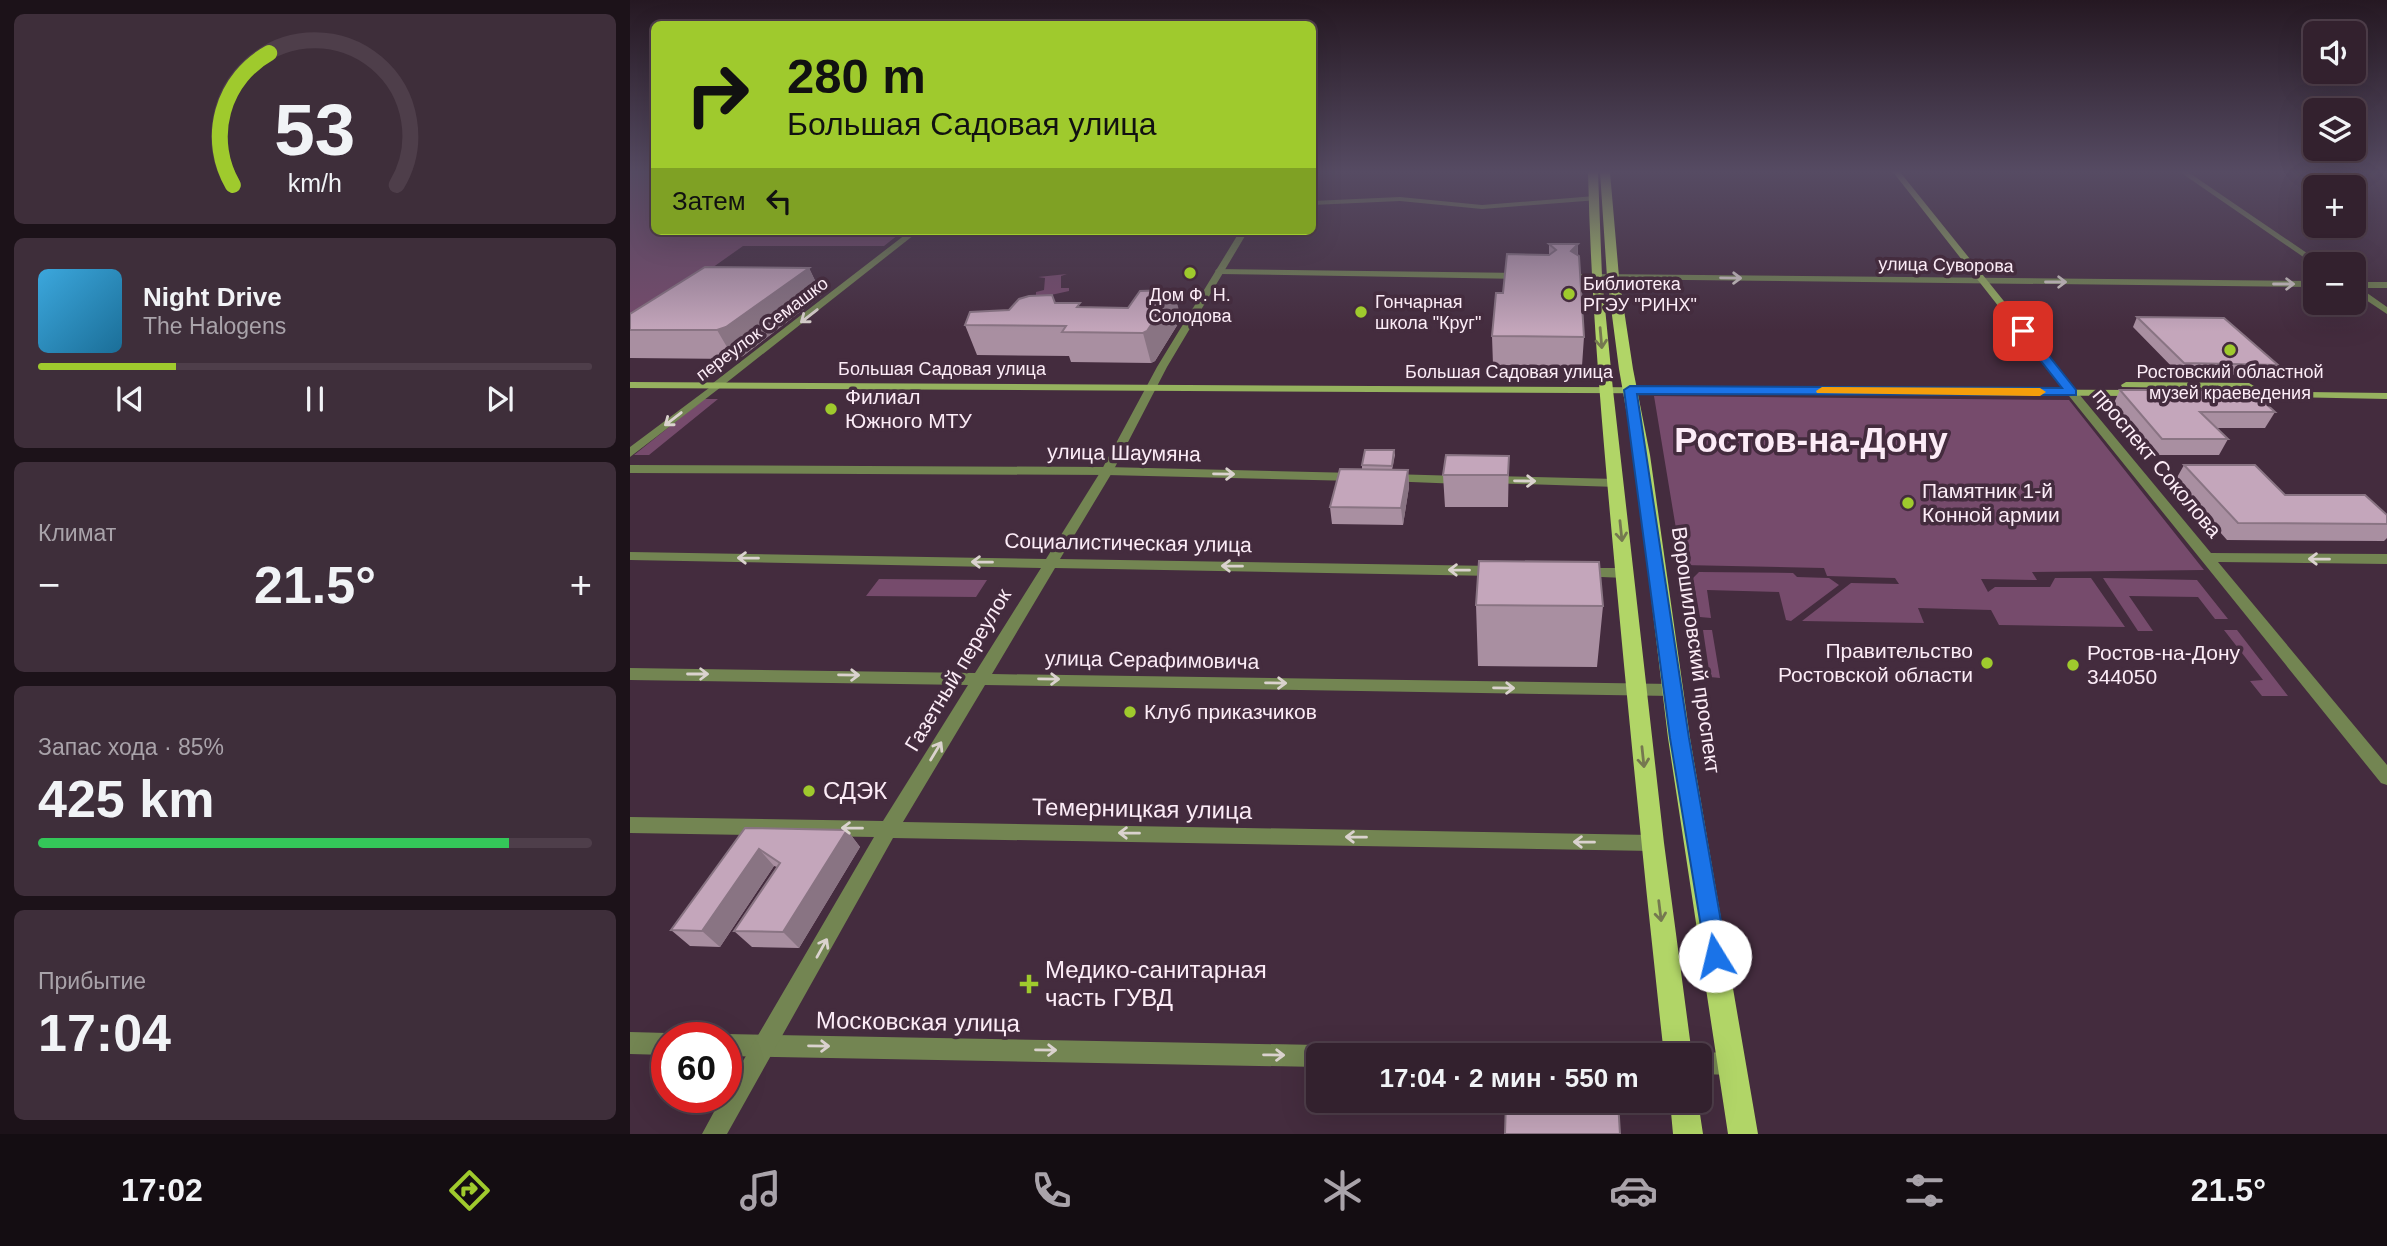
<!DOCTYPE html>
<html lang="ru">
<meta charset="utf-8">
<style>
:root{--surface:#33212e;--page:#3e2e3a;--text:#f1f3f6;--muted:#a9a3aa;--line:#4e3e4a;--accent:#9fca2d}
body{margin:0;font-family:Helvetica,sans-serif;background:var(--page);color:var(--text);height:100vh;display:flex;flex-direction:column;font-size:26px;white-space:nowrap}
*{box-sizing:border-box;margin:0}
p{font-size:23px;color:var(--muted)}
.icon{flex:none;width:38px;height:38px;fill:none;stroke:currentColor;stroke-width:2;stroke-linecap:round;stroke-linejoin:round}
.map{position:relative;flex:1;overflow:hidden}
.sheet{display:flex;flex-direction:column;gap:14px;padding:14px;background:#1c1219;width:630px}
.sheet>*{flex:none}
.top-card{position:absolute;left:21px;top:21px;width:665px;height:214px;border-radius:10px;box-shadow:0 7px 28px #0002,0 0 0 2px var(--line);background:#9fca2d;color:#111;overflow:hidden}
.tools{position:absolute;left:1673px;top:21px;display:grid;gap:14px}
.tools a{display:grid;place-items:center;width:63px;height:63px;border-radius:10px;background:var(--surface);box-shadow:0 7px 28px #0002,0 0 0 2px var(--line);font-size:35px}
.speed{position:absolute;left:21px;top:1022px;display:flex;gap:14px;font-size:35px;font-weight:700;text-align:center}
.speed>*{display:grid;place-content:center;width:91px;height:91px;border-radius:50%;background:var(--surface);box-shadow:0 7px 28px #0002,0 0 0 2px var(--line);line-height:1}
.speed .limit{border:10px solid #d22;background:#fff;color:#111}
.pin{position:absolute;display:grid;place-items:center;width:60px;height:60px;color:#fff;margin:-30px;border-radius:14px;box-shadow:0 4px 10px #0006}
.me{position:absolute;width:77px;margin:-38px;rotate:351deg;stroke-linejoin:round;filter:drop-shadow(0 0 5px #0008)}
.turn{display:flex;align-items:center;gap:24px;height:147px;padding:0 21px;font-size:32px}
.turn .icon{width:91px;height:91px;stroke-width:2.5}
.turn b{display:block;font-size:49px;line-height:60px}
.then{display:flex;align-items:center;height:66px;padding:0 21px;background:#0003;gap:14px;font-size:26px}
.big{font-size:52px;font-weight:800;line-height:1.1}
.sheet .tile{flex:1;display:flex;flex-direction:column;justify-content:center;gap:10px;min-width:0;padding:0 24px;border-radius:10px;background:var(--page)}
.sheet .dial{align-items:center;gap:0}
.dial svg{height:182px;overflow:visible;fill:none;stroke:var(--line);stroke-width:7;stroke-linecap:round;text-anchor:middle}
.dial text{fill:var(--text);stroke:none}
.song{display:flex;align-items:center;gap:21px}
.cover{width:84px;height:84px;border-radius:10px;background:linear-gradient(135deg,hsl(200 70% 55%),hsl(200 70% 35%))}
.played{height:7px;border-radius:4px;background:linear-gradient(90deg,var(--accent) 25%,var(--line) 25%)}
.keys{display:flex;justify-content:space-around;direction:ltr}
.heat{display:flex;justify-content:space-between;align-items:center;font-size:38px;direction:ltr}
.charge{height:10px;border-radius:5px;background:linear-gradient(90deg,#34c759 85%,var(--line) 0)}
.trip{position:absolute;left:676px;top:1043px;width:406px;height:70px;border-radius:10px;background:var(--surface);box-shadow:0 7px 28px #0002,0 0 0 2px var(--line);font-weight:800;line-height:70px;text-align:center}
.tab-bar{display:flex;height:112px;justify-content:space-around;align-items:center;background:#140d12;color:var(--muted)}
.tab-bar .icon{width:49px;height:49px}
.tab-bar .current{color:var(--accent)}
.tab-bar b{font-size:32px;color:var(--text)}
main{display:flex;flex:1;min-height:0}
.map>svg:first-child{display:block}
</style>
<main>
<section class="sheet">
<div class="tile dial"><svg viewBox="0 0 100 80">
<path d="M14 69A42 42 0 1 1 86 69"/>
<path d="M14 69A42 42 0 0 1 30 11" stroke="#9fca2d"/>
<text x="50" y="56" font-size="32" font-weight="700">53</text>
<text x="50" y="72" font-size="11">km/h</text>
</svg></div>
<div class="tile">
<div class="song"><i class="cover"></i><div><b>Night Drive</b><p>The Halogens</p></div></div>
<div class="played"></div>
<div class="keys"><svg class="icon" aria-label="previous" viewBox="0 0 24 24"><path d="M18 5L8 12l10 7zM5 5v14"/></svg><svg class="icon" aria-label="pause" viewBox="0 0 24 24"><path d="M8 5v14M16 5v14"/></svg><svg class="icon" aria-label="next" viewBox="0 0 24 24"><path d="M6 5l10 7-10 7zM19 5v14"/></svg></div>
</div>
<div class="tile"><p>Климат</p>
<div class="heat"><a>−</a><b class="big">21.5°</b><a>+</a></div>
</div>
<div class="tile"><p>Запас хода · 85%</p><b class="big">425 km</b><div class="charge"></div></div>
<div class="tile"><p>Прибытие</p><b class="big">17:04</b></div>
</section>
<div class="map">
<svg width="1757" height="1134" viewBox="0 0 1757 1134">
<rect width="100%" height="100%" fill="#442c3e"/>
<!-- green -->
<path fill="#764b6c" d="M0,172H24V231H273L254,246H113L0,326Z
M437,274L431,276V288H439V291L412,297L406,295V292L414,290L415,278L408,277Z
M1024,396L1439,400L1574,570L1402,572L1407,580L1351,579L1358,592L1365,587H1420L1425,578H1461L1495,627L1369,625L1361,610L1288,608L1294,623L1172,621L1221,583L1269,584L1265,578L1197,576L1194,568L1052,565Z
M74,399H88L19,455H4Z
M1069,572L1163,573L1167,577L1199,578L1209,585L1161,621L1156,620L1149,592L1077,590L1081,618L1070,617L1063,578Z
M1473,578L1567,580L1598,619H1585L1568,597L1499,596L1523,631H1508Z
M249,579L357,580L346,597L236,596Z
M1073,630H1082L1090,678L1080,677Z
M1594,630H1607L1658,696H1632L1620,681L1633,680Z"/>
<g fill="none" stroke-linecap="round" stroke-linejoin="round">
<!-- minor -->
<path fill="#738552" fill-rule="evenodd" d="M965,196L969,198L968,200L852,209L770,201L682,205V201L770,197L852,205Z
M280,231H289L91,387H83V383Z
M587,269L893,273L898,276L893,279L590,274L585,271Z
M966,274L969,275V279L947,280L942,277L947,274Z
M0,465L477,467L726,473L732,477L726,481L477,475L0,473Z
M760,474L831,476L837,480L831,484L756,481L754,478L756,475Z
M862,476L987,479L993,483L987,487L858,483L856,480L858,477Z
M0,1032L37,1033L45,1038H37V1055L0,1054Z
M96,1034L688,1045L696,1048L699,1055H688V1067L96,1056V1038H88Z
M1069,1052L1103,1053L1111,1056L1114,1064L1111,1072L1103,1075L1069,1074V1055H1061Z"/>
<!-- tertiary -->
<path fill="#738552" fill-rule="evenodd" d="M1550,172H1558L1693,264L1685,265Z
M610,231H618L537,367L483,471L430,559L865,566L872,571L865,576L425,568L362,674L1042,684L1048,686L1050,690L1048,694L1042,696L355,685L273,822L1022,835L1029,837L1031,843L1029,849L1022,851L263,838L97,1134H72L92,1097H96V1090L244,837L0,833V817L253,821L338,685L0,680V668L345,673L411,568L0,560V552L416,559L471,471L527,367Z
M966,274L1685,281V287L963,279V275Z
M1724,282H1757V288H1730L1757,307V314L1724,292Z
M1435,381L1439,382L1581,553L1757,554V564L1588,562L1757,765V785L1751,783L1431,386V382Z
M87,382L91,383V387L0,457V447Z
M951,568H996L1003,573L996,578L946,576L944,573L946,570Z"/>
<!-- secondary -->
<path fill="#96b25f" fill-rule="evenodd" d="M1263,172H1270L1439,382V386H1431Z
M0,382L1507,390L1513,393L1507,396L0,388Z
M1496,382L1619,383L1624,386L1619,389L1492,387L1491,385Z
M1608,391L1757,393V399L1604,396V392Z"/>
<!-- primary -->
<path fill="#b1d567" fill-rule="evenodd" d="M958,172H968L972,277L983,390L1034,843L1062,1055H1034C1016,893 1000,731 985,569C973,437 961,305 958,172Z
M970,172H980L989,277L1003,369L1020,455L1060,738L1128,1134H1098L1038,738L1004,455L989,369L977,277Z
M1040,1101H1068L1073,1134H1043Z"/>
</g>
<!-- wall -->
<path fill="#a98fa1" d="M919,244H948V255L954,337L952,366L863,365L862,336L919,255Z
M179,268L192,295L113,356L104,359L0,358V314Z
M425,303L452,307L551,319L525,361L521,363L441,362L439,356L347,355L335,325L379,310Z
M1507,317L1648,365L1642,375L1549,374L1503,327Z
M1490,390L1645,412L1635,428H1587L1598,439L1589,455H1523L1483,405Z
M764,450L765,455L762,470H778L779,487L773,525L702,524L700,507L732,470V465Z
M879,456L878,507H815L813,475Z
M1554,465L1655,495L1757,515V538L1754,541L1597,540L1545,481Z
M846,605L973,606L967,667L848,666Z
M115,828L217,830L230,847L169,948L122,947L104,931L147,867L144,866L90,947L60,946L41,930Z"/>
<!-- shaded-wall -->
<path fill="#897483" d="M948,244L947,271L941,251Z
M179,268L192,295L113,356L104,359L87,330Z
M544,290L551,319L525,361L521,363L513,333Z
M778,470L779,487L773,525L771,508Z
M217,830L230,847L169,948L153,932Z
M129,849L144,866L90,947L72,931Z"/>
<!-- building -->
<path fill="#c4a6bb" stroke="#897483" stroke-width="2" d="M919,244H948L941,251L949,256L954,337L862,336L866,293H873L877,254L919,255L926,250Z
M75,267L179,268L96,327L87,330H0V314Z
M544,290L517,331L513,333L432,332L436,326L335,325L340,312L379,310L389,299L399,296L422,295L425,303H450L447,307L498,308L510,291Z
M1507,317L1594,318L1648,365L1554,363Z
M1490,390H1621L1645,412H1570L1598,439H1532Z
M735,450H764L762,466L732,465Z
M816,455L879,456L878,475H813Z
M1554,465H1625L1655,495H1735L1757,515V524L1608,523Z
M710,469L778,470L771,508L700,507Z
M849,561L969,562L973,606L846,605Z
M115,828L217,830L153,932L104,931L150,863L129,849L72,931L41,930Z
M876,1101H988L990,1134H875Z"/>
<!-- one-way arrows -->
<defs><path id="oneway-shaft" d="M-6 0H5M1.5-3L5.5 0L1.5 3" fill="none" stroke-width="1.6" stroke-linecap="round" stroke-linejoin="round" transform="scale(1.75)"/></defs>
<g stroke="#dad2ce">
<use href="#oneway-shaft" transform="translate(1101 278) rotate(1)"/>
<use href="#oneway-shaft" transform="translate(1426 282)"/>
<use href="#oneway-shaft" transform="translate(1654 284)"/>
<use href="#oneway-shaft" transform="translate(179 316) rotate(142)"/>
<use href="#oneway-shaft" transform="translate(43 419) rotate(142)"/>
<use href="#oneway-shaft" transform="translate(594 474) rotate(1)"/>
<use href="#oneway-shaft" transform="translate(895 481) rotate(1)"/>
<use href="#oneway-shaft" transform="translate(118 558) rotate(-179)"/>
<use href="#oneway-shaft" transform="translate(1689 559) rotate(-179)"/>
<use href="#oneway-shaft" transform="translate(352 562) rotate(-179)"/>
<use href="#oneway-shaft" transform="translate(602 566) rotate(-179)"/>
<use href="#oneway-shaft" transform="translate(829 570) rotate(-179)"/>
<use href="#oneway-shaft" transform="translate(68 674)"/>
<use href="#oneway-shaft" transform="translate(219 675) rotate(1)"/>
<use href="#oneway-shaft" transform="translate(419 679) rotate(1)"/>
<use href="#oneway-shaft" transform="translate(646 683) rotate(1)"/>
<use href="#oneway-shaft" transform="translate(874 688) rotate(1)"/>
<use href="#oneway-shaft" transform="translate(306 751) rotate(-59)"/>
<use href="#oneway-shaft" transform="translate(222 828) rotate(-179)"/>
<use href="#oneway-shaft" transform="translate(499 833) rotate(-179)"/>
<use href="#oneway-shaft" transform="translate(726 837) rotate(-179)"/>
<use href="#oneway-shaft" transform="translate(954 842) rotate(-179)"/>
<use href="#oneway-shaft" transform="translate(192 948) rotate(-61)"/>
<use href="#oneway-shaft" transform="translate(189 1046) rotate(1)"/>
<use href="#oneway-shaft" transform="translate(416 1050) rotate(1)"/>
<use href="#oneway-shaft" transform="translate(644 1055) rotate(1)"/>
</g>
<g stroke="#757850">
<use href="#oneway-shaft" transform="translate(971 338) rotate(85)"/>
<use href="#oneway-shaft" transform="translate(991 531) rotate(84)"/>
<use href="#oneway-shaft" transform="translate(1013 757) rotate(84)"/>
<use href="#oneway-shaft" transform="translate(1030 911) rotate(83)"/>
</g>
<!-- sky -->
<linearGradient id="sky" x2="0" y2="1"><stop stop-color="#251822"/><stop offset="0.52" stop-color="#564b63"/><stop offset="1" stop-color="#564b63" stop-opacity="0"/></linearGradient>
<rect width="1757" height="331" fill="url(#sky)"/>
<!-- route -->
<path fill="#1a73e8" stroke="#114b97" stroke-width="2" d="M1389,328H1397L1446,390V395L1007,394L1059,738L1097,956L1093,963L1085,967L1077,963L1040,738L994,390L1000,386L1432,388L1389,333Z"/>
<!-- slow -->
<path fill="#f59e0b" d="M1192,387L1410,388L1416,392L1410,396L1187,393L1186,391Z"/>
<!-- markers -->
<g fill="#9fca2d" stroke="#442c3e" stroke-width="2.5">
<circle cx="560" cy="273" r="7"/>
<circle cx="939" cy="294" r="7"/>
<circle cx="731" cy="312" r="7"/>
<circle cx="1600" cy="350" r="7"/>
<circle cx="201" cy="409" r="7"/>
<circle cx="1278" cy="503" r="7"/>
<circle cx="1357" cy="663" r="7"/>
<circle cx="1443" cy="665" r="7"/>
<circle cx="500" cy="712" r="7"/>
<circle cx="179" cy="791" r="7"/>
<path d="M395.5 973.5h7v7h7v7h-7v7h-7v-7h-7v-7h7z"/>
</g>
<g text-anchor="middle" stroke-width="7" stroke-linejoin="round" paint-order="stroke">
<!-- far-street labels -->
<g font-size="18" fill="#fcecf7" stroke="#442c3e">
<text transform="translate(1316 265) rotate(1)" y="6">улица Суворова</text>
<text transform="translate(132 329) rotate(-37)" y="6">переулок Семашко</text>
<text x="312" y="375">Большая Садовая улица</text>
<text x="879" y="378">Большая Садовая улица</text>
</g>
<!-- far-poi labels -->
<g font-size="18" fill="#fcecf7" stroke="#442c3e" text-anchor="start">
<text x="953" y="290">Библиотека<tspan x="953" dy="21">РГЭУ "РИНХ"</tspan></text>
<text x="560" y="301" text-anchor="middle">Дом Ф. Н.<tspan x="560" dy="21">Солодова</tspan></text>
<text x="745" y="308">Гончарная<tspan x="745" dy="21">школа "Круг"</tspan></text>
<text x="1600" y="378" text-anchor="middle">Ростовский областной<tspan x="1600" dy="21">музей краеведения</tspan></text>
</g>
<!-- poi labels -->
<g font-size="21" fill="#fcecf7" stroke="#442c3e" text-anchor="start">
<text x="215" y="404">Филиал<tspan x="215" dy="24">Южного МТУ</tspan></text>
<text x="1292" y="498">Памятник 1-й<tspan x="1292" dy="24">Конной армии</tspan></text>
<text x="1343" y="658" text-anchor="end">Правительство<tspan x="1343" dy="24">Ростовской области</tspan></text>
<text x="1457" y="660">Ростов-на-Дону<tspan x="1457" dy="24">344050</tspan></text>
<text x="514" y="719">Клуб приказчиков</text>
</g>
<!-- street labels -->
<g font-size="21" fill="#fcecf7" stroke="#442c3e">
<text transform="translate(494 453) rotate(1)" y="7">улица Шаумяна</text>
<text transform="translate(1527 463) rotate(50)" y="7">проспект Соколова</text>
<text transform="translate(498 543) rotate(1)" y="7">Социалистическая улица</text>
<text transform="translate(1066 650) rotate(82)" y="7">Ворошиловский проспект</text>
<text transform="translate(522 660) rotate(1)" y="7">улица Серафимовича</text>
<text transform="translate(328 670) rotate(-59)" y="7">Газетный переулок</text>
</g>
<!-- near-poi labels -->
<g font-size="24" fill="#fcecf7" stroke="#442c3e" text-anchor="start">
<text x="193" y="799">СДЭК</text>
<text x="415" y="978">Медико-санитарная<tspan x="415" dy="28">часть ГУВД</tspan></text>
</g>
<!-- near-street labels -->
<g font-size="24" fill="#fcecf7" stroke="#442c3e">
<text transform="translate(512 809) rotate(1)" y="8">Темерницкая улица</text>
<text transform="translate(288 1022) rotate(1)" y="8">Московская улица</text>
</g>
<!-- town labels -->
<g font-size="35" font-weight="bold" fill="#fcecf7" stroke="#442c3e">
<text x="1181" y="452">Ростов-на-Дону</text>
</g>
</g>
</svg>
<div class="tools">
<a><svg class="icon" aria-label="sound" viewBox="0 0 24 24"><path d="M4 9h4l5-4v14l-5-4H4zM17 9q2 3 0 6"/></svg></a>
<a><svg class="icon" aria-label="layers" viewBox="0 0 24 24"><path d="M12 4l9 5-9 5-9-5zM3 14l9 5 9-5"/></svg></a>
<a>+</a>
<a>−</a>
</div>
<div class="speed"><div class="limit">60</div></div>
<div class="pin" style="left:1393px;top:331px;background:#d93025"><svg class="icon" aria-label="arrive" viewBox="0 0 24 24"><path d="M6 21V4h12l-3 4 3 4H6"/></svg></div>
<svg class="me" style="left:1085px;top:956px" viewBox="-20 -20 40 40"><circle r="19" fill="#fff"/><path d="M0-13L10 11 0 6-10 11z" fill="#1a73e8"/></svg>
<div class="trip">17:04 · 2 мин · 550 m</div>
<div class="top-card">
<div class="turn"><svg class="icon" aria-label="right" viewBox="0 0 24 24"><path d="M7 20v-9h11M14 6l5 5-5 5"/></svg><div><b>280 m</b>Большая Садовая улица</div></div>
<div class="then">Затем<svg class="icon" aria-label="left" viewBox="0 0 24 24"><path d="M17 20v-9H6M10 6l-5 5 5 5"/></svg></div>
</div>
</div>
</main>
<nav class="tab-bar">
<b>17:02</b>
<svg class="icon current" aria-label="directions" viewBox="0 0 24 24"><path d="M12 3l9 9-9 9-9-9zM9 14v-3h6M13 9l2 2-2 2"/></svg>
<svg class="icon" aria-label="music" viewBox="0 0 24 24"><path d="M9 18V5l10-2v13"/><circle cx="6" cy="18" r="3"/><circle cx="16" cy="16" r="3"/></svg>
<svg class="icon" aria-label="phone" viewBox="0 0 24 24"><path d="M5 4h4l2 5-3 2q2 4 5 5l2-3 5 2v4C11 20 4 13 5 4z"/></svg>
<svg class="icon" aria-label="climate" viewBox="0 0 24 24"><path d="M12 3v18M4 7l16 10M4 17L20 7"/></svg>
<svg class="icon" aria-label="car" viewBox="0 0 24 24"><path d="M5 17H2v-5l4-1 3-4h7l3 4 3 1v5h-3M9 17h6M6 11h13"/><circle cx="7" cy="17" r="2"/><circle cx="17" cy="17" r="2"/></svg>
<svg class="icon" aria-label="filters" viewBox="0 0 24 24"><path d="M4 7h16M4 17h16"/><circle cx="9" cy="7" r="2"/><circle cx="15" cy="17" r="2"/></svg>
<b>21.5°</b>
</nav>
